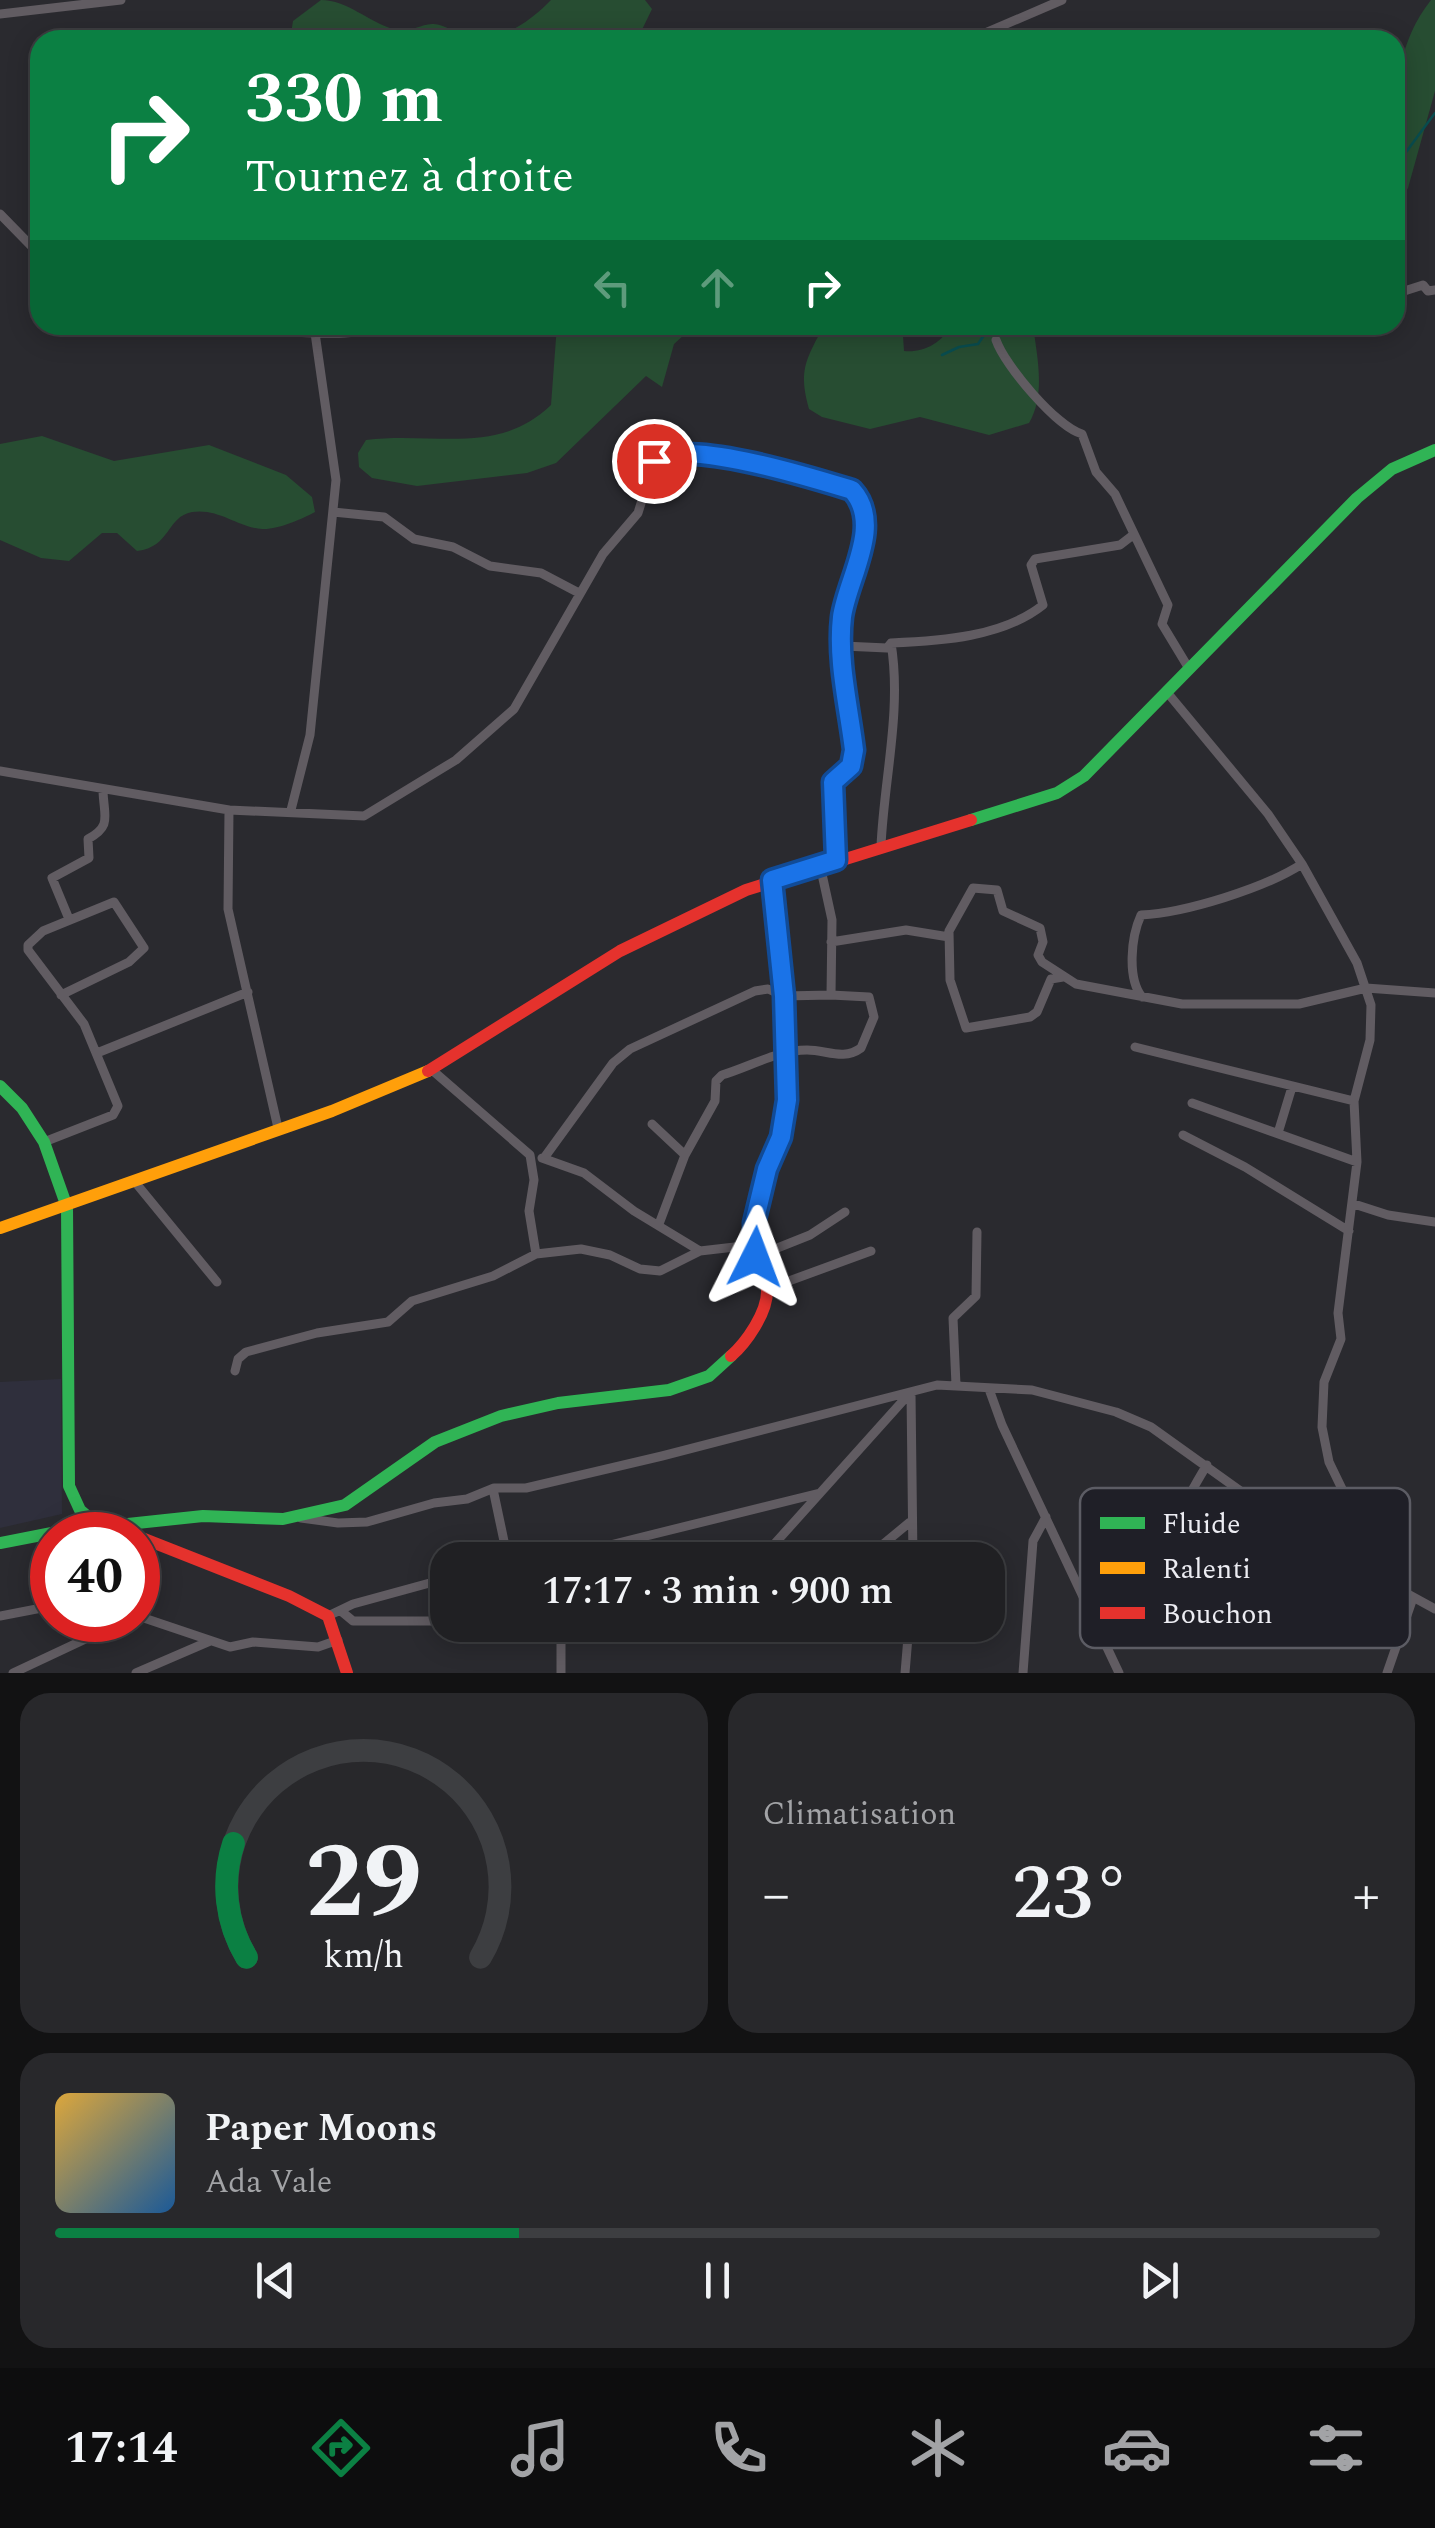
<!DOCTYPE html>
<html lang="fr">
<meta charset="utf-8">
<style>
:root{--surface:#202023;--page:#28282b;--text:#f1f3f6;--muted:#a2a3a6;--line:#3d3e41;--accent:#0b8043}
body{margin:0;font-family:Spectral,serif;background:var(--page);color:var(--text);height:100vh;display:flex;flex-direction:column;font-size:38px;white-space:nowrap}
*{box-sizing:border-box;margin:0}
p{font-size:32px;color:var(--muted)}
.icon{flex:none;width:55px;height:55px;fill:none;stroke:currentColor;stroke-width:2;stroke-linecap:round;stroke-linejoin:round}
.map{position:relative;height:1673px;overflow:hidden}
.sheet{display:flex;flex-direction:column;gap:20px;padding:20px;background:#121213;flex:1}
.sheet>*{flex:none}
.hud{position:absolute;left:30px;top:30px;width:1375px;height:305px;border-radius:30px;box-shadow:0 5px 25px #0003,0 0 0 2px var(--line);background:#0b8043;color:#fff;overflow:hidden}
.speed{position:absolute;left:30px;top:1512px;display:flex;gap:20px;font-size:50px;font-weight:700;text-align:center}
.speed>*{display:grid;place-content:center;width:130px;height:130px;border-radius:50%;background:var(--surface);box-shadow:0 5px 25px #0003,0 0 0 2px var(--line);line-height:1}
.speed .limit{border:15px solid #d22;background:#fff;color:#111}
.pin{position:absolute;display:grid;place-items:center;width:85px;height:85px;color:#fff;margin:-42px;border:5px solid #fff;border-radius:50%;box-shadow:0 2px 10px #0007}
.me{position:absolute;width:110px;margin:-55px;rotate:3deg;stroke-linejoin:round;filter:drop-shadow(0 0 8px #0008)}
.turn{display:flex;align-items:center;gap:35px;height:210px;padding:0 50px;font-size:45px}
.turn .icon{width:130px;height:130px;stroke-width:2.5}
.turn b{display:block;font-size:70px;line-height:85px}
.lanes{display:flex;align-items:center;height:95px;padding:0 50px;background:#0003;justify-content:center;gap:50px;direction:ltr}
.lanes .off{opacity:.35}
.big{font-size:75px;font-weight:600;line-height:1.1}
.sheet .card{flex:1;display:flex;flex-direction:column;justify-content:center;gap:15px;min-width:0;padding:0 35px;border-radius:30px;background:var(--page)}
.sheet .dial{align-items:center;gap:0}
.dial svg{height:260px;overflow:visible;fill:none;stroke:var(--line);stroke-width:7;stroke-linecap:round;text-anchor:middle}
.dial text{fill:var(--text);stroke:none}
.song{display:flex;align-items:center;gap:30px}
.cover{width:120px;height:120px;border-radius:15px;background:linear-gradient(135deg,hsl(40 70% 55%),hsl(210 70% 35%))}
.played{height:10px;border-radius:5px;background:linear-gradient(90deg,var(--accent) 35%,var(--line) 35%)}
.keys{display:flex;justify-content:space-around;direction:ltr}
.heat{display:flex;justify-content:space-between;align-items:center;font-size:55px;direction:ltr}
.sheet .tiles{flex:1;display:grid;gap:20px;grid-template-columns:1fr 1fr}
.card:last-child{grid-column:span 2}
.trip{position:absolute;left:430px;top:1542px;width:575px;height:100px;border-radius:30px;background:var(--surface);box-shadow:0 5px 25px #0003,0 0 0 2px var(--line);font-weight:600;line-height:100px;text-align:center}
.tabs{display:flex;height:160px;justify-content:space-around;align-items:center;background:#0d0d0e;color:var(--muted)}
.tabs .icon{width:70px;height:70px}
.tabs .on{color:var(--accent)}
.tabs b{font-size:45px;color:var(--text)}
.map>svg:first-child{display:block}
</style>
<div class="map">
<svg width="1435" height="1673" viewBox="0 0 1435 1673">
<rect width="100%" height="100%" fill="#2a2a2f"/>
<!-- built -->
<path fill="#2f2f3c" d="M61,1379L62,1514L0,1528V1382Z"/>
<!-- green -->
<path fill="#274d32" d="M321,0C347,0 369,22 393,29C408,34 418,25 432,24C443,23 457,34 469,37C498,45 532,20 551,0H645L652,9L637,40H290L293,21Z
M1431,0H1435V91L1408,188L1395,209C1395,139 1384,59 1431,0Z
M557,325H695L674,344L662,387L646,376L556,463L527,473L417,486L372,478L359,467L358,453L366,440C433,431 497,457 551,405Z
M824,325H908L903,336L904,351C923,353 943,343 950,325H1033C1037,357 1046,394 1029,423L989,435L920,417L870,429L822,417L809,409C798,370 806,360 824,325Z
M42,436L114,461L209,445L286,475L312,497L315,512C302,519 277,530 262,529C237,527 219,508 192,512C166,517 171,547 137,551L117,533H102L69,561L41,558L0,540V444Z"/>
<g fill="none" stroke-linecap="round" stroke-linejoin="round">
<!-- stream -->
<path stroke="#094d4f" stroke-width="2.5" d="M1395,167L1435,113
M942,355L959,347L978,344L991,325"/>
<!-- street -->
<path stroke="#615c62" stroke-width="9" d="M0,14L121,0
M969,40L1062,0
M0,214L40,255
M1395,294L1423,285L1428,291L1435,290
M176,325C203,335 233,331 261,331C306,331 348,339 392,325
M996,340C1005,366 1057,427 1082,434L1096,472L1115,494L1168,605L1162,624L1188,667
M333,512L384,517L414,539L453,547L490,566L541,573L579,593
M843,646L887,648L891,643
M1166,691L1268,814L1302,864L1357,963L1371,1005L1370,1040L1354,1101L1357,1162L1338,1313L1341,1339L1324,1382L1322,1427L1329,1462L1373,1553L1370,1575
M0,771L229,810L228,909L278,1128
M229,810L364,816L456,760L514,709L603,554L638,513L654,461L666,454L680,453L752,463L853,490C883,526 847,578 842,617C837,660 849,708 854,750L851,766L833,782L836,860
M291,810L310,735L336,480L315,333
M881,846C884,779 902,710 891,643C941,641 1003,637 1043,605L1031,565L1035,559L1120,545L1133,535
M69,919L52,878L89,858L88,839C112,826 104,817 103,791
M831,942L906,930L949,937
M1063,977L1051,979L1037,1012L1030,1017L966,1028L950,980L949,931L973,888L997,890L1003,911L1040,928L1043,942L1038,955L1042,962L1076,984L1182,1004H1299L1366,988L1435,993
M1142,997C1127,978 1131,937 1141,915C1185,913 1265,888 1302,864
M1135,1047L1354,1101
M97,1053L248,992
M432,1070L530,1155L534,1180L529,1211L536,1254
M1192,1103L1357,1162
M652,1124L685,1155L659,1224
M1278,1133L1292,1087
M1183,1135L1245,1167L1349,1231
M44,1142L113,1115L118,1106L84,1024L28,950V945L43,931L114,902L144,948L129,962L61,995
M685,1155L715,1101L716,1081L722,1075C749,1067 778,1050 807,1050C827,1050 843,1061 861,1048L874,1017L869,997L831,995
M542,1158L584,1173L634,1211L700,1251
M544,1158L613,1063L630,1049L755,991L768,989L784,996L831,995L832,920L820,865
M135,1182L217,1282
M1354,1204L1388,1215L1435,1222
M755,1257L810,1235L845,1212
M767,1289L871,1251
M235,1371L238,1359L246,1352L317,1333L388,1322L412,1301L493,1276L536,1254L581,1249L610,1255L640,1269L660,1271L700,1251L752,1245
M956,1385L953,1318L976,1296L977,1232
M989,1389L1002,1425L1119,1673
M911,1393L913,1560
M493,1489L508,1560
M301,1518L338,1523L367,1522L434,1503L467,1499L494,1488H526L662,1456L937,1385L1032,1390L1116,1412L1151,1427L1309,1540L1435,1609
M521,1560L610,1545L820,1493
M760,1560L909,1394
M864,1560L910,1522
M1112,1574L1183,1626
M1082,1594L1112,1574L1125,1558C1166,1551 1186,1497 1207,1465
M341,1611L353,1621H448
M0,1616L52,1606
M138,1616L230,1647L253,1642L318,1647L338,1640
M328,1616L353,1604L448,1578
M13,1673L126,1620
M136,1673L210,1641
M561,1673V1625
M905,1673L909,1625
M1023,1673L1033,1541L1046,1517
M1387,1673L1413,1598"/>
<!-- fast -->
<path stroke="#30b455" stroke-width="12" d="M971,820L1057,793L1084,776L1357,498L1392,469L1435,450
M0,1086L22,1108L44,1142L67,1207L69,1486L80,1510L100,1527
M0,1543L62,1531L203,1516L283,1519L345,1505L435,1442L501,1416L558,1403L669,1390L709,1376L731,1356"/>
<!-- slow -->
<path stroke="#ff9f0a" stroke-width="12" d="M772,879L784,1005
M0,1228L332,1111L428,1071"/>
<!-- jam -->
<path stroke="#e5322d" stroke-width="12" d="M428,1071L620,951L746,890L971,820
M731,1356C746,1343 768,1312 767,1290C766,1269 750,1250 753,1223C756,1192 774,1165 781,1135C792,1094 785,1047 784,1005
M119,1529L289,1596L328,1616L347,1673"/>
</g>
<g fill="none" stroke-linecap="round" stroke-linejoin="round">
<!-- route casing -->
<g stroke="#114b97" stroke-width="25">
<path id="route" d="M654,461C683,437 816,479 852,490C884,525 847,579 842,617C837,660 849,708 854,750L851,766L833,782L836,860L772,880L784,996L787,1100L781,1137L767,1169L754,1223L755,1257"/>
</g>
<!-- route -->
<use href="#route" stroke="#1a73e8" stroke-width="18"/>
</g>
<!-- legend -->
<rect x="1080" y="1488" width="330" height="160" rx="15" fill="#1f1f27" stroke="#5c5c64" stroke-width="2.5"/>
<rect x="1100" y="1517" width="45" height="12" fill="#30b455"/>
<rect x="1100" y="1562" width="45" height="12" fill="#ff9f0a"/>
<rect x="1100" y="1607" width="45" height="12" fill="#e5322d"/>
<g font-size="28" fill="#ececf2">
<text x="1162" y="1533">Fluide</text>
<text x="1162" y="1578">Ralenti</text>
<text x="1162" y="1623">Bouchon</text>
</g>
</svg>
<div class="speed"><div class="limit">40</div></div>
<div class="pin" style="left:654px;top:461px;background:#d93025"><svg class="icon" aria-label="arrive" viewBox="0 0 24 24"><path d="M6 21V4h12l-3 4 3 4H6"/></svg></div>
<svg class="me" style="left:755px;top:1257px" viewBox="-20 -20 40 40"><path d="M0-17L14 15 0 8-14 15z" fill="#1a73e8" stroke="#fff" stroke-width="4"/></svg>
<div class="trip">17:17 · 3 min · 900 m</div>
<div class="hud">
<div class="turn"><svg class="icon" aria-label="right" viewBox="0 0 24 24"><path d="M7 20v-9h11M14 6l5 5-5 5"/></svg><div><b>330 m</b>Tournez à droite</div></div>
<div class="lanes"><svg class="icon off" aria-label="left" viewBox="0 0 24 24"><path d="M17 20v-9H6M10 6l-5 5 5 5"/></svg><svg class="icon off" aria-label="ahead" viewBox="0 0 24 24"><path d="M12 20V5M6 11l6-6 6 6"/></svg><svg class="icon" aria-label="right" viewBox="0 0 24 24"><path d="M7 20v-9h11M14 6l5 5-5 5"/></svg></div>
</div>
</div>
<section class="sheet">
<div class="tiles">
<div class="card dial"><svg viewBox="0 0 100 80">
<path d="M14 69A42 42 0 1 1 86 69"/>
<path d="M14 69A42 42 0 0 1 10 34" stroke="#0b8043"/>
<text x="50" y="56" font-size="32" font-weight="700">29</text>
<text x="50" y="72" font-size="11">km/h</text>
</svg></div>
<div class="card"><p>Climatisation</p>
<div class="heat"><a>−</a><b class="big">23°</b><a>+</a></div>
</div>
<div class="card">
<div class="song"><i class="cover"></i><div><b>Paper Moons</b><p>Ada Vale</p></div></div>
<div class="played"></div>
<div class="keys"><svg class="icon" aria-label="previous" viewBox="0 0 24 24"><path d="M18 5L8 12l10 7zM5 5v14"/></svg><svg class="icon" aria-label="pause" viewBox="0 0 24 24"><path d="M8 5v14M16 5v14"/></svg><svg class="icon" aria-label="next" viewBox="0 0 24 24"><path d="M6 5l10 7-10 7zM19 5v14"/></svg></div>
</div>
</div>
</section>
<nav class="tabs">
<b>17:14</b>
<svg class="icon on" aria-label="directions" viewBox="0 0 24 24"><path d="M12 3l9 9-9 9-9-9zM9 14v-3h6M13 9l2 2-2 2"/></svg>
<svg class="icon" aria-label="music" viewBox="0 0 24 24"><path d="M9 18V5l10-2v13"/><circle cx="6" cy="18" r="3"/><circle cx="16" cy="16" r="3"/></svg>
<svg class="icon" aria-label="phone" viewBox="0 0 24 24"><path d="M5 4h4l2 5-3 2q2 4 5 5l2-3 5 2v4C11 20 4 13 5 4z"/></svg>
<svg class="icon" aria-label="climate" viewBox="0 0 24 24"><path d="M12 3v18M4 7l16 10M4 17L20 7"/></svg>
<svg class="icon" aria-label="car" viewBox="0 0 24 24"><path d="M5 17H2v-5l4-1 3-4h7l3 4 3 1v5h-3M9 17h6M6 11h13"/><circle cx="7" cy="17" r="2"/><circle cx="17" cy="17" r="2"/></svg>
<svg class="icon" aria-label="filters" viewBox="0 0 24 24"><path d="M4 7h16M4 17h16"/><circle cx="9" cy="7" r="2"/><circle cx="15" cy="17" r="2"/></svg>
</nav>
